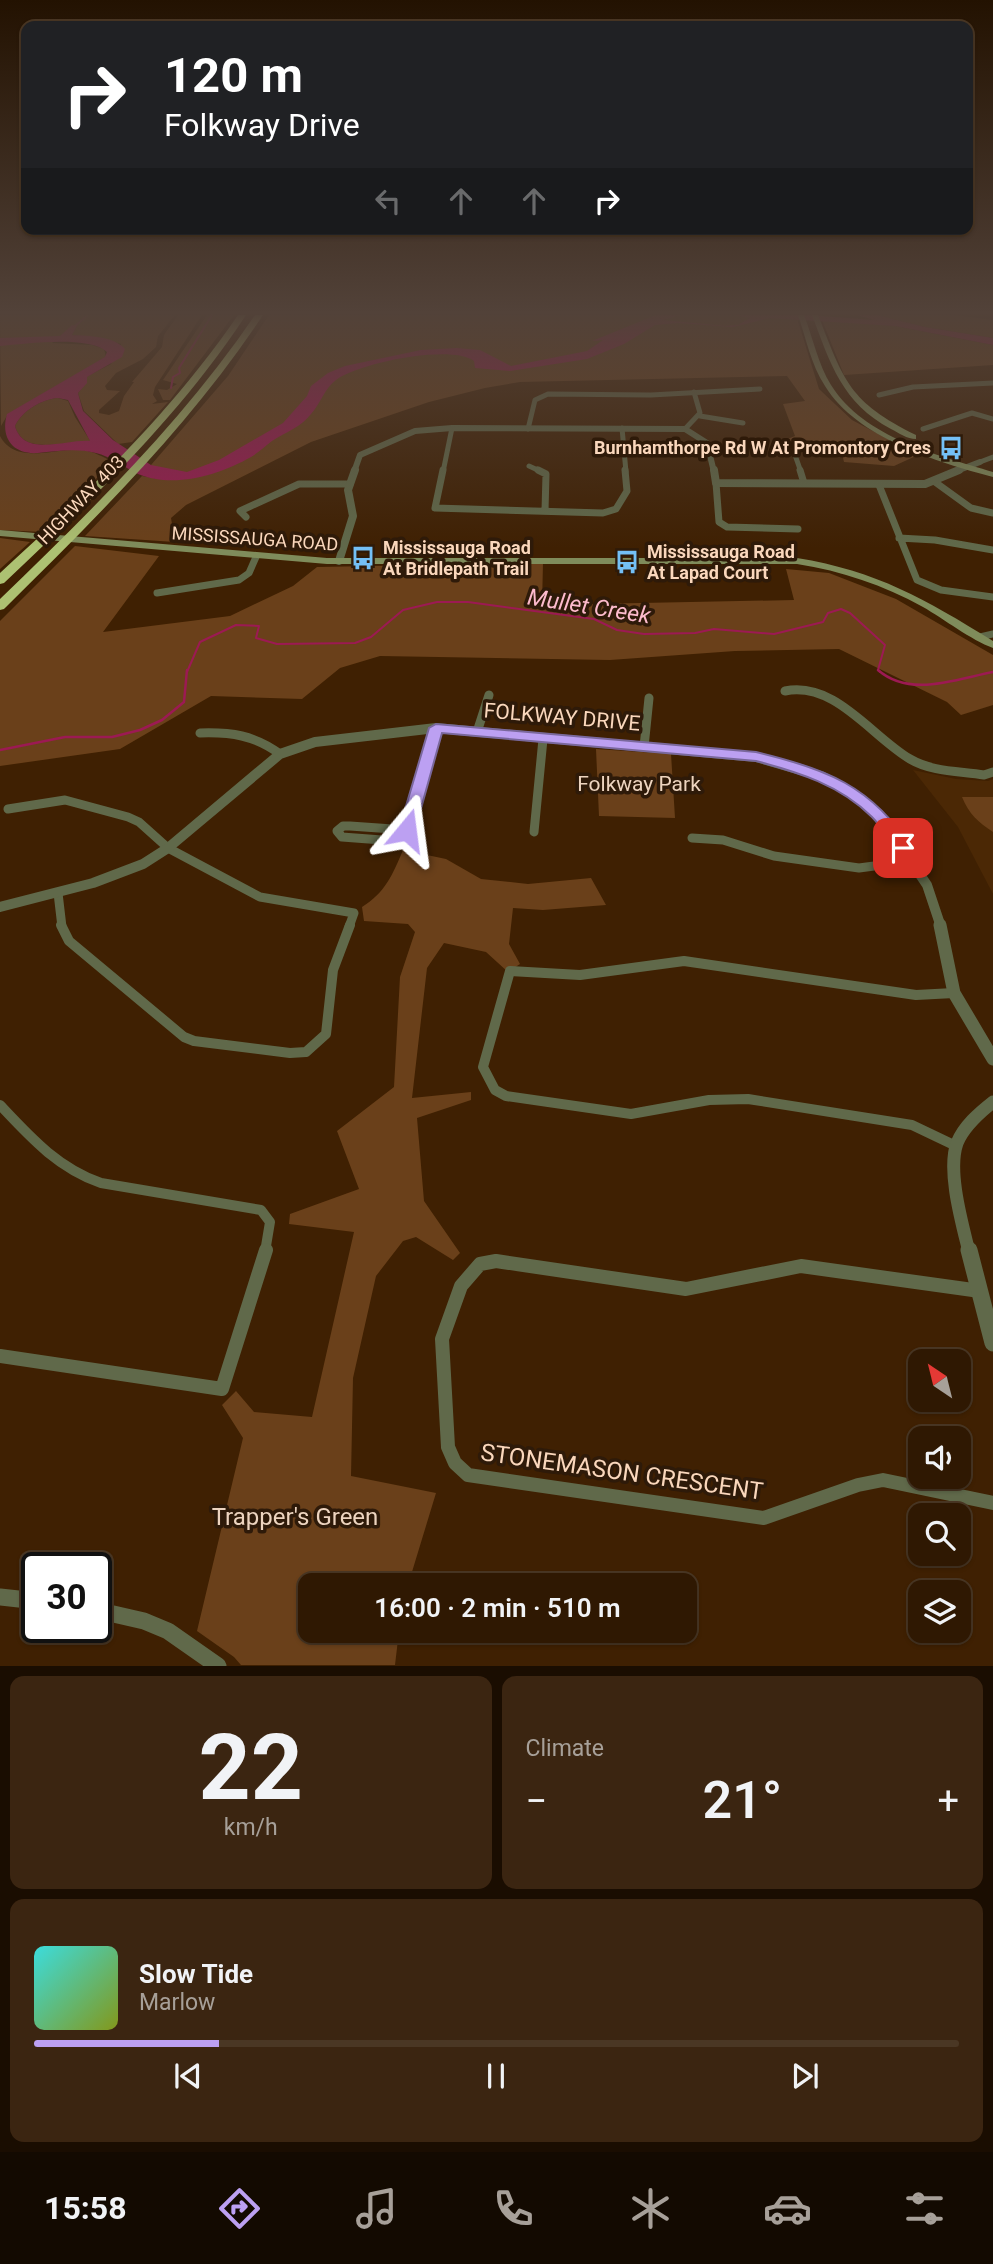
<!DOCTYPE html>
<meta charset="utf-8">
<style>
:root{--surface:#2f1802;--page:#3b2511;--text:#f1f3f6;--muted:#a7a099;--line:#4a3724;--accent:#bca0f2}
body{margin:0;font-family:Roboto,sans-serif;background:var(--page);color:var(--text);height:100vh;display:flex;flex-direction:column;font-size:26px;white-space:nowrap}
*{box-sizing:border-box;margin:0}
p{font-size:23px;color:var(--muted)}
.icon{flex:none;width:38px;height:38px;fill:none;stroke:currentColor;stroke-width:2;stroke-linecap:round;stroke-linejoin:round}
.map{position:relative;height:1666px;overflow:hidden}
.side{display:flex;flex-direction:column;gap:10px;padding:10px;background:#1a0d01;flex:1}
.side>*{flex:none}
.banner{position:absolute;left:21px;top:21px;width:952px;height:214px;border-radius:14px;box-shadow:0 2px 5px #0004,0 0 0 2px var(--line);background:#202124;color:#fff;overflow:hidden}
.needle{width:46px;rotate:325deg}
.controls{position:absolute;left:908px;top:1349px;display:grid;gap:14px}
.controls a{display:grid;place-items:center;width:63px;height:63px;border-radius:14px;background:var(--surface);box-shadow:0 2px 5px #0004,0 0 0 2px var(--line);font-size:35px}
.speed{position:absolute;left:21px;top:1552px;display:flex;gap:14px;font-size:35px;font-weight:700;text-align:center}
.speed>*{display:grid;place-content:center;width:91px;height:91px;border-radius:50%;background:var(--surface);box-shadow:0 2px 5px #0004,0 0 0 2px var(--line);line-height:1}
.speed .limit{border:4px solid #111;border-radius:10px;background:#fff;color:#111}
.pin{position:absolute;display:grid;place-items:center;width:60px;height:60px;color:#fff;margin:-30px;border-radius:14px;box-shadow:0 4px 10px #0006}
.me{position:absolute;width:77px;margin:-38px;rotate:16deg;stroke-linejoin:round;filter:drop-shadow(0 0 5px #0008)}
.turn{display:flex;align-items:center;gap:24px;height:147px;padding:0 28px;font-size:32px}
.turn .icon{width:91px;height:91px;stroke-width:2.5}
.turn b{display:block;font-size:49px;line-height:60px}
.lanes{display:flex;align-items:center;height:66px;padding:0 28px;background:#0003;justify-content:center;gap:35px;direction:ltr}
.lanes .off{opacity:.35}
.big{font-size:52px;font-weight:600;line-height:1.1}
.side .tile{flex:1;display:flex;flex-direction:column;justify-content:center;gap:10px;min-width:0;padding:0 24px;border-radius:14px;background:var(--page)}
.side .dial{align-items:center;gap:0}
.dial b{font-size:91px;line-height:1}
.song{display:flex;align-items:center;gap:21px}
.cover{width:84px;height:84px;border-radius:10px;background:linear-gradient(135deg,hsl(180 70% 55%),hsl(70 70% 35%))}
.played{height:7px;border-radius:4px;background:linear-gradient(90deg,var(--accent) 20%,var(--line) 20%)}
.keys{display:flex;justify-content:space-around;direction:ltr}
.heat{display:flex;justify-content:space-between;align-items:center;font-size:38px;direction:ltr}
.side .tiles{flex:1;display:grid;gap:10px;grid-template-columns:1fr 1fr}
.tile:last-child{grid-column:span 2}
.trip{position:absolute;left:298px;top:1573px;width:399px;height:70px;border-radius:14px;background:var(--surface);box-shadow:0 2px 5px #0004,0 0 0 2px var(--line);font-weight:600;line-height:70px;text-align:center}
.menu{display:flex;height:112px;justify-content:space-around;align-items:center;background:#130a01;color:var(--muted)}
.menu .icon{width:49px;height:49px}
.menu .selected{color:var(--accent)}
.menu b{font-size:32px;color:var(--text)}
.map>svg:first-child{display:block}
</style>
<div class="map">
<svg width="993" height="1666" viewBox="0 0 993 1666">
<rect width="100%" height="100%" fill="#3f2002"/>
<!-- built -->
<path fill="#4b2805" d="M913,770L956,779L988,781L993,779V894L958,827Z"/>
<!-- green -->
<path fill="#6a401a" d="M0,315H175L158,336L156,347L143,359L116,373L105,386L107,390L120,391L99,410V413L109,415L119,411L124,396L134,382H132L162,347L164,335L178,315H202L155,387L153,395L157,401L152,404L168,402L132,442L118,444L84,411L78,393L86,383V377L111,364L121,344L100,338L72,335L77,326L73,325L52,343L92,345L104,349L106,357L8,414L1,426Z
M207,315H234L170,400H163L158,389L167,390L177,384L163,380Z
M269,315H796L819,389L852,420L918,455L894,466L844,462L841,449C823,450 807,444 790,445L785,440L795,436L783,404L805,401L787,376L520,382L485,388L429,402L311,442L186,505L171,518L175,542L85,536L142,476L159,479L151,465L228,376Z
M877,315H954L993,320V338L925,327Z
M822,320L895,326L993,345V365L844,375Z
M58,398L68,401L75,417L91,442C68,439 24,458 15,426C22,411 42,399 58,398Z
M0,436C16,466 56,447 83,450C95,452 103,457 113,462L42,532L0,530Z
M0,538L30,542L0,569Z
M75,546L159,556L103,632L230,616L293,586L317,567L543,563L542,605L794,600L786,569L829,573L896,599L993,655V705L961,715L947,702L839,649L735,651L610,660L380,656L340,668L302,699L211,696L120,749L0,766V621Z
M596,749L671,754L675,818L599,816Z
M962,797H993V832C978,822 969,814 962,797Z
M403,850L446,859L481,879L528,884L591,878L606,905L543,910L513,908L509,944L520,964L508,972L486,952L444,943L427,968L412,1098L471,1092V1100L417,1118L424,1201L460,1253L453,1260L416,1237L403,1241L376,1276L353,1378L351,1476L436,1493L408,1585L310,1586V1631H399L395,1665H241L234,1657L197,1631L243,1438L222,1405L236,1391L254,1412L312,1417L354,1232L289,1224L290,1214L359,1189L337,1131L394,1087L400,977L415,932L408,924L364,921L362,907C385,893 393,874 403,850Z"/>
<!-- water -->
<path fill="#9c1a53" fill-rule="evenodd" d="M656,315H681L663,320L725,326L738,325L750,318L734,315H808L874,320L857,315H877L925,327L993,338V345L895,326L770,318L733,327L678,323L655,325L624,344L587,359L510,371L475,368L474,361C451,344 359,363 336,380C324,389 321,403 311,414C301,427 286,432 272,441C265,446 258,453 251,457C219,475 174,489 138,474C125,468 110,456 96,453C76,448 57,451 38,453C13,455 0,438 7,414L105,357L107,352C89,335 24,344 0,346V338L60,336L72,325L77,326L72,335C89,336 114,336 125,349L122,357L87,377V383L78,393L83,411L113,440L151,465L187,472L219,460L283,423L307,396L311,386L328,373L345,366L421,350L457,348L480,350L511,366L587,351L603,340L592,341ZM58,398L68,400L90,441C67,439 24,458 15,426C22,411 42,399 58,398Z"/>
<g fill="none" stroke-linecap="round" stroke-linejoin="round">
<!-- stream-far1 -->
<path stroke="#9c1a53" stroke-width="2" d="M74,327L87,316
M171,388L173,377L180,373L179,368L212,315
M187,672L200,642L236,625L259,626L256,638L277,644L355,643L371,637L403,610L437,602H468L594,619L617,630L644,634L695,633L714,629L774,634L823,622L828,613L841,609L850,613L885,645L878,670L880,672"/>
<!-- stream -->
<path stroke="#9c1a53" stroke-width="2.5" d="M878,670C910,698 956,679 993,672
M0,750L65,737H112L140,730L162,720L184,702L187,670"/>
<!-- minor-far4 -->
<path stroke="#60694a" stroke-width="5" d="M879,395L913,387L993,383
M700,416L743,423
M622,428L626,472
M528,429L535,400L548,394L651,395L760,389
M685,429L700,413L694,392
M923,429L972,413L993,419
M795,455L801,472
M980,462L993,457
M529,466L542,472
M443,472L452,428"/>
<!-- minor-far3 -->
<path stroke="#60694a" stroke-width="7" d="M443,470L435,508L603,513L616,509L627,491L625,470
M538,470L546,474L545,511
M800,470L804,483
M935,482L971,508L993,513
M716,483L719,522L727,527L798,529
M879,485L917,580L941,590L993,597
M246,517L240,511L299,484H350
M899,538L935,540L993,550
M157,593L239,580L249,573L256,557
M980,637L993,634"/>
<!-- minor-far2 -->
<path stroke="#60694a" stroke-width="9" d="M785,691C835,681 871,736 910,759C932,772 960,771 984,775L993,772
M477,732L489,695
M200,733C231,732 254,735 280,754
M644,747L649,698
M8,809L65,800L128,817L139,822L168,848L260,897L354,913L349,927
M343,826H350L407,830L404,839L395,841L342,837L337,831Z
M407,830L436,728
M534,832L543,739
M692,838L723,840L774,856L859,868L912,861
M58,893L62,927"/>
<!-- minor-far1 -->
<path stroke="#60694a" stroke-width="10" d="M61,925L69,941L184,1037L194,1041L290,1053L306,1052L326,1034L333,970L350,925
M954,993L916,995L684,961L580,975L510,971L483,1067L495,1090L506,1096L631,1114L709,1100L748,1099L912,1125L956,1146
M0,1105C31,1138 58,1168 101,1183L261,1210L270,1222L265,1252"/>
<!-- minor -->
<path stroke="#60694a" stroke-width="14" d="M980,1291L801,1266L686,1289L496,1261L480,1264L461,1286L442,1339L448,1447L455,1463L468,1475L764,1518L858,1485L883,1480L993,1503
M0,1356L222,1389L266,1250"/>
<!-- tertiary-far4 -->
<path stroke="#60694a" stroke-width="6" d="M354,472L360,455L415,431L452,428L685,429L707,443L714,472
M954,472L980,462"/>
<!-- tertiary-far3 -->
<path stroke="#60694a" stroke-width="8" d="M714,470L716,483L925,484L959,470
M339,561L353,516L348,490L355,470"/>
<!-- tertiary-far2 -->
<path stroke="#60694a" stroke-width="10" d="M0,907L93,883L143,864L168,848L280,754L315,742L436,728L756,757L821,776L842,787L879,814L927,885L941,927"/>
<!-- tertiary-far1 -->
<path stroke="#60694a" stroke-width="13" d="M940,925L954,993L993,1059
M969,1252C962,1223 947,1171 957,1143C964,1126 979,1113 993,1102"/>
<!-- tertiary -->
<path stroke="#60694a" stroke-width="17" d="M969,1250L993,1343
M0,1597L37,1601
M96,1610L144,1621L168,1631L218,1666"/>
<!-- secondary -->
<path fill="#7f8c5b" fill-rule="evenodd" d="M798,315H804C813,338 818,364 831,385C864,438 938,455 993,472V477C937,462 857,438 825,386C811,365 806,338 798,315Z
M812,315H818C844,381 849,402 916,435V439C907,439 899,433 891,429C842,403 830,363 812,315Z
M0,530L327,558H797C877,571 925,599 993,641V648C971,640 944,619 923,607C883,585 842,571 797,564H327L0,536Z"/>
<!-- motorway -->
<path fill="#adc172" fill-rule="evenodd" d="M238,315H246C179,417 93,499 4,583L0,584V573C87,493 171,413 238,315Z
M255,315H263C190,425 98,516 4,609L0,610V599C92,510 183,421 255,315Z"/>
</g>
<!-- sky -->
<linearGradient id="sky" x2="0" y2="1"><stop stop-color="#231201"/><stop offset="0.57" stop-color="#524239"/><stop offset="1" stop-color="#524239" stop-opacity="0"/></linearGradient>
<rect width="993" height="548" fill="url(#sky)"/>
<!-- route -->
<path fill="#bca0f2" stroke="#7a689d" stroke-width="2" d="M436,724L756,752C824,768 873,786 911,848L909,852H897C889,841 882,827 872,817C840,785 798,772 756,761L442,733L415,830L407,835L401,834L399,830L429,728Z"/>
<!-- icons -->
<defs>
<g id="bus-bare" transform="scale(1.89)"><path d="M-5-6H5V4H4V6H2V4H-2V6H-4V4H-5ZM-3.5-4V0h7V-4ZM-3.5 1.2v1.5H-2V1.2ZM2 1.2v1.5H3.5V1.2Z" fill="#74c0f6" stroke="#2e1a09" stroke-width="2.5" paint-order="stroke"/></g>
</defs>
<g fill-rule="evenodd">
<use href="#bus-bare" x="951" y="448"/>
<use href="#bus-bare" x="363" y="558"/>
<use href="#bus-bare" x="627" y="562"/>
</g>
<g text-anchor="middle" stroke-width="7" stroke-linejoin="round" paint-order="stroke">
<!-- far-poi labels -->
<g font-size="18" font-weight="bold" fill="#fad7bc" stroke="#2e1a09" text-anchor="start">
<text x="931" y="454" text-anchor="end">Burnhamthorpe Rd W At Promontory Cres</text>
<text x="383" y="554">Mississauga Road<tspan x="383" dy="21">At Bridlepath Trail</tspan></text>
<text x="647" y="558">Mississauga Road<tspan x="647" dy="21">At Lapad Court</tspan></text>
</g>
<!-- far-street labels -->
<g font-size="18" fill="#fad7bc" stroke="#2e1a09">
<text transform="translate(81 500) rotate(-46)" y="6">HIGHWAY 403</text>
<text transform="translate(255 539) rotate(4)" y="6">MISSISSAUGA ROAD</text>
</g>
<!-- street labels -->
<g font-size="21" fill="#fad7bc" stroke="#2e1a09">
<text transform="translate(562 717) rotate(5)" y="7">FOLKWAY DRIVE</text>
</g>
<!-- park labels -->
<g font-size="21" fill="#edd4bf" stroke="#2e1a09">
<text x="639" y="791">Folkway Park</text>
</g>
<!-- water labels -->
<g font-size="23" font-style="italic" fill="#fdbbcd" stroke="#2e1a09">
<text transform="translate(589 606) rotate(9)" y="8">Mullet Creek</text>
</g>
<!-- near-street labels -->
<g font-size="24" fill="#fad7bc" stroke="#2e1a09">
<text transform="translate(622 1472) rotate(8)" y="8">STONEMASON CRESCENT</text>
</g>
<!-- near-park labels -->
<g font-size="24" fill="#edd4bf" stroke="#2e1a09">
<text x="295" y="1525">Trapper's Green</text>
</g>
</g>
</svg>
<div class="controls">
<a><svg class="needle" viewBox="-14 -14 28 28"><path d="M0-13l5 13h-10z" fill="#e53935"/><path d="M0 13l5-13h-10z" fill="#a7a099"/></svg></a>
<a><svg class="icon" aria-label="sound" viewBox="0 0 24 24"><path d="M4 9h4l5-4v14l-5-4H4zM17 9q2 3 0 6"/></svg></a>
<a><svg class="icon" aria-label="search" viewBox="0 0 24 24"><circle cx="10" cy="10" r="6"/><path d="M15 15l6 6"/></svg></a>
<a><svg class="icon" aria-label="layers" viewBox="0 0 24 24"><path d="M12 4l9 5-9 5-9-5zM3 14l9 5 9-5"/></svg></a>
</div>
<div class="speed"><div class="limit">30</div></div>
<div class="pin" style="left:903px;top:848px;background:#d93025"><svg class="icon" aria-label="arrive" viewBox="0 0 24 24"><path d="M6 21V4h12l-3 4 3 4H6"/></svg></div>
<svg class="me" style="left:407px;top:830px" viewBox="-20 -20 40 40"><path d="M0-17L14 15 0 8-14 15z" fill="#bca0f2" stroke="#fff" stroke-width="4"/></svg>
<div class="trip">16:00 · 2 min · 510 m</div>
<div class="banner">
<div class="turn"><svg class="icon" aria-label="right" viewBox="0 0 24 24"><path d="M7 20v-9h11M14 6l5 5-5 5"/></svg><div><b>120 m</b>Folkway Drive</div></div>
<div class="lanes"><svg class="icon off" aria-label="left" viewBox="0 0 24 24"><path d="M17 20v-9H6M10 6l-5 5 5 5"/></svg><svg class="icon off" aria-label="ahead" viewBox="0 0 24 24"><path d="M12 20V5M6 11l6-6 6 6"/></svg><svg class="icon off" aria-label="ahead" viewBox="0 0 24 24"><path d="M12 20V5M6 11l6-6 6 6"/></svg><svg class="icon" aria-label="right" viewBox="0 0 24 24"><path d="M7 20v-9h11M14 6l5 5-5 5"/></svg></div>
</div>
</div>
<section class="side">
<div class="tiles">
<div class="tile dial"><b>22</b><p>km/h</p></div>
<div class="tile"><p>Climate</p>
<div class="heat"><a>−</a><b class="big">21°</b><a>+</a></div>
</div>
<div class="tile">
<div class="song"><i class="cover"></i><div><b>Slow Tide</b><p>Marlow</p></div></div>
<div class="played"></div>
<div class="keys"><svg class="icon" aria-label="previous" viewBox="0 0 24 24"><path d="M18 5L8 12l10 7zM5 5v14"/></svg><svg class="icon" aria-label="pause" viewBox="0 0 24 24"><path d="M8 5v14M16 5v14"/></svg><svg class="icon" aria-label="next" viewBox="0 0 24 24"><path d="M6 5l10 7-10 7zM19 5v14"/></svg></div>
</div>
</div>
</section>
<nav class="menu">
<b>15:58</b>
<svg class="icon selected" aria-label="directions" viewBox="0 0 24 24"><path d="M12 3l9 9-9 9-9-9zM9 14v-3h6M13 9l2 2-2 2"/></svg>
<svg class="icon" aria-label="music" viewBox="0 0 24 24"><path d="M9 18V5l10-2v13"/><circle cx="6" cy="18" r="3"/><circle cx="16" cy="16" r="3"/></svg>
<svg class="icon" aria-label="phone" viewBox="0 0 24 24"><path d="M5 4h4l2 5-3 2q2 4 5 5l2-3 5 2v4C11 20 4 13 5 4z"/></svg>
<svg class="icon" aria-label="climate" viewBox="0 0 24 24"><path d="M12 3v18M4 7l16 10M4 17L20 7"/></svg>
<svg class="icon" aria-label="car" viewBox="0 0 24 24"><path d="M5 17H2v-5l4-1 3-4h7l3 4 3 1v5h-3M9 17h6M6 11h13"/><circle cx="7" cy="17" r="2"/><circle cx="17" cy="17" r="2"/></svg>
<svg class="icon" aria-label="filters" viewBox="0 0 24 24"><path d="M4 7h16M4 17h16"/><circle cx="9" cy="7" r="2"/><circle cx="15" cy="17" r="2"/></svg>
</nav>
